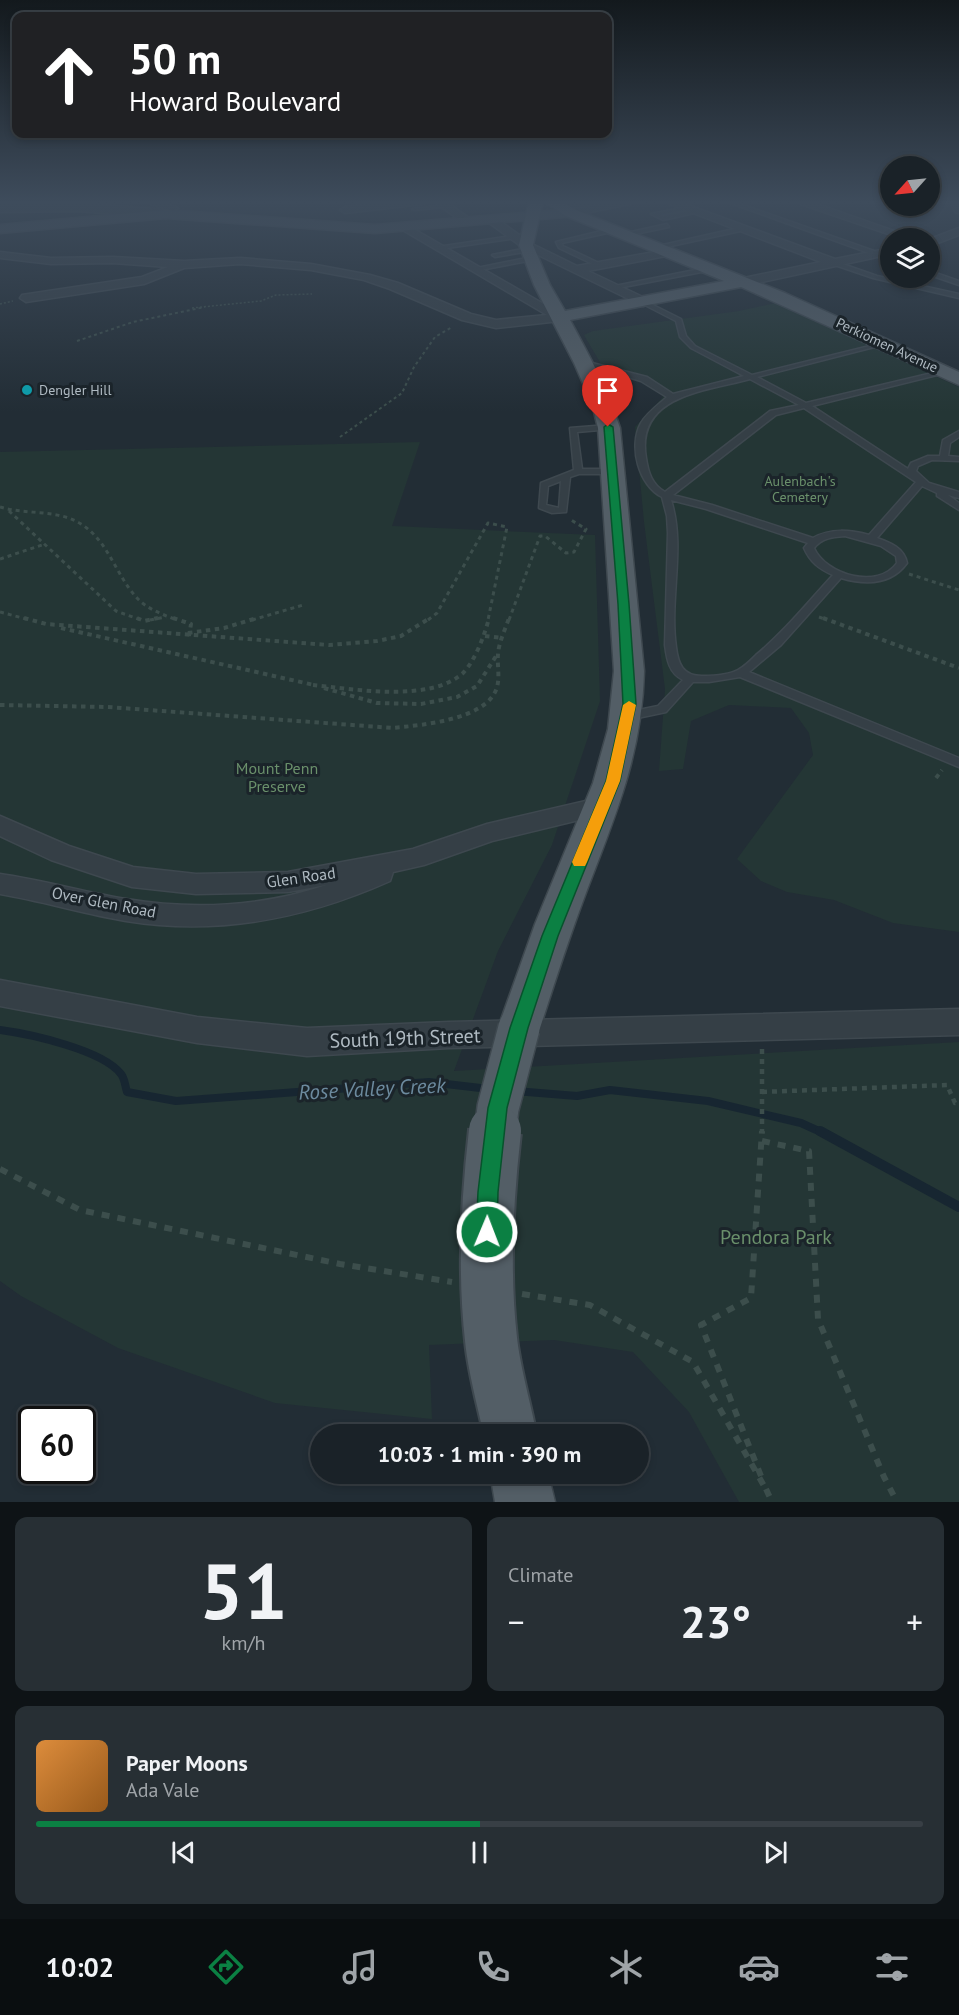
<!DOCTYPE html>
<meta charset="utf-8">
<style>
:root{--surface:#1a2228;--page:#272f34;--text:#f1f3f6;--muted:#9fa4a8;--line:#383f45;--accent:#0b8043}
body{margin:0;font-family:"PT Sans",sans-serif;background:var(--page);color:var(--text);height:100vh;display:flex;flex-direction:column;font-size:22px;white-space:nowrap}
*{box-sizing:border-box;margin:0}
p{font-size:20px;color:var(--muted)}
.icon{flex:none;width:33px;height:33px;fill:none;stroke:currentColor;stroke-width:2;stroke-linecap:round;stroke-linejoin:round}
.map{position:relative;height:1502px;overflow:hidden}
.side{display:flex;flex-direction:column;gap:15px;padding:15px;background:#0e1316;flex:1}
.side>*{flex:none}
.hud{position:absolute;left:12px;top:12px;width:600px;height:126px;border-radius:12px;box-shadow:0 3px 9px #0003,0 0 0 2px var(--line);background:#202124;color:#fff;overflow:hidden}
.needle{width:39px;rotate:243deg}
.tools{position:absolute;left:880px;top:156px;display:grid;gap:12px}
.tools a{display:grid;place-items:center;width:60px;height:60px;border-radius:50%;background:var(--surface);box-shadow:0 3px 9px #0003,0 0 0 2px var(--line);font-size:30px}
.speed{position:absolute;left:18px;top:1406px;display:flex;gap:12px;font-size:30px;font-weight:700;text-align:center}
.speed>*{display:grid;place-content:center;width:78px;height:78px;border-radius:50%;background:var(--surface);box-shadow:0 3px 9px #0003,0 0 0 2px var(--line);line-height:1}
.speed .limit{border:3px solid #111;border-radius:9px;background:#fff;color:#111}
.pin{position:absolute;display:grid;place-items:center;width:51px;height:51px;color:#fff;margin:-62px -26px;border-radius:50% 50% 50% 0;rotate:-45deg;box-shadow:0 0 6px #0007}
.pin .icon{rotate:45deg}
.me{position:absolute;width:66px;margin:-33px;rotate:1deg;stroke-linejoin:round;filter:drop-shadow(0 0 4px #0008)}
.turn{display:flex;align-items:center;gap:21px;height:126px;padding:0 18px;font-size:27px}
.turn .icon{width:78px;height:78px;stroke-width:2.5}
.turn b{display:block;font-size:42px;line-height:51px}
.big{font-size:45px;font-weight:800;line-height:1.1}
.side .widget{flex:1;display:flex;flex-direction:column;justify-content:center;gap:9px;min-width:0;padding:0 21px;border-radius:12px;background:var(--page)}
.side .dial{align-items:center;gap:0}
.dial b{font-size:78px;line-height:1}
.song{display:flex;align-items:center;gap:18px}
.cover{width:72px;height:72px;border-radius:9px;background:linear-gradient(135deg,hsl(30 70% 55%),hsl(30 70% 35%))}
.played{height:6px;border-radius:3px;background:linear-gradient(90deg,var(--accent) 50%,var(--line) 50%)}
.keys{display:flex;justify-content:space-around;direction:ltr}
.heat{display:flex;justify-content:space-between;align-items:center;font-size:33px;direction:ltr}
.side .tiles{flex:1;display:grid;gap:15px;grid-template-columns:1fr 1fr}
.widget:last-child{grid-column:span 2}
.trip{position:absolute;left:310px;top:1424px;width:339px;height:60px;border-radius:30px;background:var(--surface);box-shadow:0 3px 9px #0003,0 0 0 2px var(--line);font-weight:800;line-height:60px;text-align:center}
.tabs{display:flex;height:96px;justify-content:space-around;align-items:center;background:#0a0e10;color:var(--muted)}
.tabs .icon{width:42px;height:42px}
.tabs .current{color:var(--accent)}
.tabs b{font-size:27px;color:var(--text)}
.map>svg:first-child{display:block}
</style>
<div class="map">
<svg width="959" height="1502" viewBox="0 0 959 1502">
<rect width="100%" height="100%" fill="#222d35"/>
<!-- green -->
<path fill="#243635" d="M776,303L959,387V932L893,923L834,900L787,892L761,881L737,859L813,755L809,733L791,708L729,705L691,721L683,769L659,771L665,689L644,522L635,427L663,397C654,379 622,376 605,371L584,335L593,331L739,311Z
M420,442L392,526L595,535L600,701L552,845L498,951L454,1071L959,1042V1502H739L689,1412L633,1352L554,1340L429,1345L432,1419L275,1403L118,1348L21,1296L0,1281V452Z"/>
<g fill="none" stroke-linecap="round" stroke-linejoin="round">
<!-- stream-far1 -->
<path stroke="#172631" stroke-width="8" d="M0,1030C30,1034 103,1050 121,1074C125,1079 125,1086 127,1092L176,1101L429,1082L489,1089
M515,1091L577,1096L610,1090L708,1101L801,1123L823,1133"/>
<!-- stream -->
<path stroke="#172631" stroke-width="10" d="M820,1131L959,1207"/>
<!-- service casing -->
<g stroke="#3e484f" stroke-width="3">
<path id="service" d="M570,201L567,203L574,205L609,201L573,208L560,202Z
M725,201H732L891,257V261Z
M447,205L445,207L414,210L412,209Z
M687,207L689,209L659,215L664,216L696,210L699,212L663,220L651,214Z
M667,224L669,227L625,236L622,234Z
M743,227L745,230L657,249L654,247Z
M614,228L616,231L562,243L563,246L601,264L599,267L559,248L556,242Z
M526,234L524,237L440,249L437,247Z
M528,248L530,251L495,257L492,255Z
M531,257L533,260L475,271L472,269Z
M834,261L877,276L959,294V298L873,278L832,264Z
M710,267L712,270L613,289L610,287Z
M930,271L959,281V285L930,275Z
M643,300L681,319L686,336L695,346L752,375L886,342V344L757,377L806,403L945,370L949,372L812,406L908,469L911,463L928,456H940L943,440L959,431V437L950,443L948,456L959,457V461L932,460L918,466L916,471L929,483L959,492V498L948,495L959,503V510L937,496V493L922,486L877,538C891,543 904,548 907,563C891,585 865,585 841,578L781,645L749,672L959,758V767L740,677L709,682H693L666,712L628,720L624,719L622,716L624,713L658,706L683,680C669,673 667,660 665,645L668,533L667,516L662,497C639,486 628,446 641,423C647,413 658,405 667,397L641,381L581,363L584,361L647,377L673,394L744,376L691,348L680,337L676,321L641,303ZM750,379L799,405L770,411L665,492C652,485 648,472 646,458C635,395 706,391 750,379ZM804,408L916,482L869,535C850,530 831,528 813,538L712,505L673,495L776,415ZM671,500L706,509L808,543L804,548C810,562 819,569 833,575C808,602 785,631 756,655C751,660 745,666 738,670C729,675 713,676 702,676C683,676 678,664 676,647C669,598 686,547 671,500ZM845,536L881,546L896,556L897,563C878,590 826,575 814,548C822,538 832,537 845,536Z
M608,425L612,427L611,429L577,432L582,469H613L616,470V474H579L570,477L566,512L552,513L539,508L541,483L574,470L570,428ZM561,481L559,508L546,505L548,486Z"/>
</g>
<!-- minor casing -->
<g stroke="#3e484f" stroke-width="3">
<path id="minor" d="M0,201H6L0,205Z
M141,201H159L178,208L173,211Z
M395,201H428L423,204L345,213L340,210L345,207Z
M433,201H445L473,221L464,223Z
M621,201H644L571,216L566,213L571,210Z
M662,201H677L835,259L891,248V254L743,286L739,285V279L821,262Z
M792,201H808L914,238H900Z
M950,201H959V213L955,212Z
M488,218H496L530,243L577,266L671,249L677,252L671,255L588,271L647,299L649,302L647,305L643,306L522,247L488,222Z
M405,224L566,317L560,321L496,328L462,320L390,289L364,280L311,270L240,264L184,268L144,284L26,302L20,298L22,295L142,277L168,267L113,263L51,264L0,258V252L51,258L113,257L184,261L240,258L311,264L370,275L398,283L471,314L496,320L547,315L401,229L400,227Z
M959,228V235L930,246V239Z
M603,797L612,800L616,806L612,812L492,841L424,865L393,872L390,881C305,919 218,936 126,921C84,914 42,901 0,894V874C42,880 84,892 126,899C192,910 262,907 326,885L288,892L196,894L132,887L51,860L0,836V816L69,846L133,867L196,874L288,872L413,849L487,824Z
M0,980L197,1017L307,1028L449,1022L959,1009V1035L449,1048L307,1056L197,1043L0,1006Z"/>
</g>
<!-- tertiary casing -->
<g stroke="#3e484f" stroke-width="3">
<path id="tertiary" d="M78,203L166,210L172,214L166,218L78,211L0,212V204Z"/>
</g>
<!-- secondary casing -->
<g stroke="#3e484f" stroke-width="3">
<path id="secondary" d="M571,209L578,213L576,216L375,233L166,218L0,233V225L166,210L375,225Z"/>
</g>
<!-- primary casing -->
<g stroke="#3e484f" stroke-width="3">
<path id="primary" d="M529,201H560L576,210L785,293L959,372V385L741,287L570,320C589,355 608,390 620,428L644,671C642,754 616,814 587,890C570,935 555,981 540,1028L534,1041L519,1046L504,1041L498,1028L535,924L593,783L608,729L614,671L598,428L592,404L574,363L534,285L519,245ZM543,201L566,216L724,281L565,311L550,285L533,245Z
M490,1473H548L555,1502H495Z"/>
</g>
<!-- path-far5 -->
<path stroke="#3c4e4c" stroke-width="1.5" stroke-dasharray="2 2" stroke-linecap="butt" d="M0,304L13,301
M192,308L261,301L276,295L312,294"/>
<!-- path-far4 -->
<path stroke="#3c4e4c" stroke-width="2" stroke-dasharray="3 3" stroke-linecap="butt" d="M77,341L133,322L205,307
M340,437L402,393L414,367L435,337L452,327"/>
<!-- path-far3 -->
<path stroke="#3c4e4c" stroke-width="3" stroke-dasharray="4 4" stroke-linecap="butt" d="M0,507C26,515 58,509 81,524C110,542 116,578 140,601C150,610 164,615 177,620
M9,511L116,611L141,620
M0,559L45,544
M909,574L959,590
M0,612L30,620
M819,617L827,620
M150,620L166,617
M252,620L303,605
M428,620L437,613L488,523L507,527L488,620
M509,620L540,536H545L566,553L574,552L586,529L571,520"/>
<!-- path-far2 -->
<path stroke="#3c4e4c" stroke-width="4" stroke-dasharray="4.5 4.5" stroke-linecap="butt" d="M24,618L46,624L329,645L377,641L401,636L430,618
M137,618L144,621L158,618
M173,618L191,624L189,636
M823,618L959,668
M61,628L314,685
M188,633L224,628L257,618
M485,636L502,638
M313,685C354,689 430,703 463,673C475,661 485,634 489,618
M324,688L377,703L421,704L457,697L477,686L498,653
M0,705L108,707L393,728C421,725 488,720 497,687C500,677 497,664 498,654C499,642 505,630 509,618
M936,778L942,770"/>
<!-- path-far1 -->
<path stroke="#3c4e4c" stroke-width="4.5" stroke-dasharray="5 5" stroke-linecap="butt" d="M762,1049V1133
M762,1092L947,1085L955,1103L959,1102"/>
<!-- path -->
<path stroke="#3c4e4c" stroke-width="6" stroke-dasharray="8 8" stroke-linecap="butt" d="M762,1141L809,1151L818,1319L884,1477L897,1502
M0,1169L80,1210L340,1264L452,1282
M522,1294L590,1305L693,1362L767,1491
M761,1476L701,1325L751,1298L762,1131
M766,1489L772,1502"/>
<!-- service -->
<use href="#service" fill="#353f46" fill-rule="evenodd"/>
<!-- minor -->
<use href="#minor" fill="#353f46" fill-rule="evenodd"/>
<!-- tertiary -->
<use href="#tertiary" fill="#353f46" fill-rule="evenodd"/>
<!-- secondary -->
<use href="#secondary" fill="#444f58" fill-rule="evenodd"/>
<!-- primary -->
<use href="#primary" fill="#535e66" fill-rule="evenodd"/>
<!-- primary-bridge-far1 casing -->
<g stroke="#3e484f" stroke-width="44" stroke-linecap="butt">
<path id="primary-bridge-far1" d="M495,1133L498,1108L519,1028"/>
</g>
<!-- primary-bridge casing -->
<g stroke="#3e484f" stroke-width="56" stroke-linecap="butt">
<path id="primary-bridge" d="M495,1131C487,1200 483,1269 491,1339C494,1371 504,1403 510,1434"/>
</g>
<!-- primary-bridge-far1 -->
<use href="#primary-bridge-far1" stroke="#535e66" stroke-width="41"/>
<!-- primary-bridge -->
<use href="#primary-bridge" stroke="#535e66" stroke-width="52"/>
</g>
<!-- shaded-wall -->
<path fill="#2b3840" d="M354,201H383L354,204Z"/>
<!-- sky -->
<linearGradient id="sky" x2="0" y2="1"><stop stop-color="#13191d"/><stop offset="0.49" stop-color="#3e4c5c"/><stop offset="1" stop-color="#3e4c5c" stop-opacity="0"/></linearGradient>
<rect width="959" height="412" fill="url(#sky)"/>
<!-- route -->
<path fill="#0b8043" stroke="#07532c" stroke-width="1.5" d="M608,424L613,427L629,604L636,704L620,781L558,936L528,1028L507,1108L498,1192L497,1232L494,1239L487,1242L479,1239L476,1232L478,1192L488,1108L510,1028L542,936L606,781L623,704L618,604L604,427Z"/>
<!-- slow -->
<path fill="#f59e0b" d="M629,701L636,705L620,781L587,862L585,866H574L572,862L606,781L623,705Z"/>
<!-- markers -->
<circle fill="#0f9aa8" stroke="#1b242a" stroke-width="2" cx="27" cy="390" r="6"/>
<g text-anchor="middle" stroke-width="6" stroke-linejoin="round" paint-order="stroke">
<!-- far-street labels -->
<g font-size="14" fill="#afbac2" stroke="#1b242a">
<text transform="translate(887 345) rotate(25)" y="5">Perkiomen Avenue</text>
</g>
<!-- far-poi labels -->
<g font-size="14" fill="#afbac2" stroke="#1b242a" text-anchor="start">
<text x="39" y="395">Dengler Hill</text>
</g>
<!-- far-park labels -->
<g font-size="14" fill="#6a906b" stroke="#1b242a">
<text x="800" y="486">Aulenbach's<tspan x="800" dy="16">Cemetery</tspan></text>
</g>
<!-- park labels -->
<g font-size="16" fill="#6a906b" stroke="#1b242a">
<text x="277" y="774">Mount Penn<tspan x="277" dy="18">Preserve</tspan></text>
</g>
<!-- street labels -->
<g font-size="16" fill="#afbac2" stroke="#1b242a">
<text transform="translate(301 877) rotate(-8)" y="6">Glen Road</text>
<text transform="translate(104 902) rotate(11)" y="6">Over Glen Road</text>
</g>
<!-- near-street labels -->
<g font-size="20" fill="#afbac2" stroke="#1b242a">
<text transform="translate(405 1038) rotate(-2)" y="7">South 19th Street</text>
</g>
<!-- near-park labels -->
<g font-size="20" fill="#6a906b" stroke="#1b242a">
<text x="776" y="1244">Pendora Park</text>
</g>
<!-- near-water labels -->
<g font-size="21" font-style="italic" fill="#6c8a9e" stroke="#1b242a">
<text transform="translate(372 1089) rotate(-3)" y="7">Rose Valley Creek</text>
</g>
</g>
</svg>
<div class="tools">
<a><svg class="needle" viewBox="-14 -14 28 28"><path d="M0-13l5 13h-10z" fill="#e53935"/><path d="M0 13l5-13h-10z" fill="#9fa4a8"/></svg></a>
<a><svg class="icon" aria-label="layers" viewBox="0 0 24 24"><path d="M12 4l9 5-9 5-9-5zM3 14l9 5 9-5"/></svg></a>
</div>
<div class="speed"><div class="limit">60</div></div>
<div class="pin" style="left:608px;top:427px;background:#d93025"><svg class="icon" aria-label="arrive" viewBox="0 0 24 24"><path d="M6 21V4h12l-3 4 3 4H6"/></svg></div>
<svg class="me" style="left:487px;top:1232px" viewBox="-20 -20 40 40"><circle r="17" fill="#0b8043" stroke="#fff" stroke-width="3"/><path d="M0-11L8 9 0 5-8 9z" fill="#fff"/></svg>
<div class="trip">10:03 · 1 min · 390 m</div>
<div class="hud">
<div class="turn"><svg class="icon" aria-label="ahead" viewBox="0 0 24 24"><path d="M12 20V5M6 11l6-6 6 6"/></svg><div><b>50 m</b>Howard Boulevard</div></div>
</div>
</div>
<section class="side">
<div class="tiles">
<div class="widget dial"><b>51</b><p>km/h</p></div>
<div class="widget"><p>Climate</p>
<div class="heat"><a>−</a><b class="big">23°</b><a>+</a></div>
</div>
<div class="widget">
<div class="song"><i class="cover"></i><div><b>Paper Moons</b><p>Ada Vale</p></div></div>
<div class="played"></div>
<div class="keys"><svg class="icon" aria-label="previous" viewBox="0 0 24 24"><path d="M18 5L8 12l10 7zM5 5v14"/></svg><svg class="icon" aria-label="pause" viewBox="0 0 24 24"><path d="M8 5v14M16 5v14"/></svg><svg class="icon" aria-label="next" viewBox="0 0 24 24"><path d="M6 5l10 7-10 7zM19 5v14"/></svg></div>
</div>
</div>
</section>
<nav class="tabs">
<b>10:02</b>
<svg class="icon current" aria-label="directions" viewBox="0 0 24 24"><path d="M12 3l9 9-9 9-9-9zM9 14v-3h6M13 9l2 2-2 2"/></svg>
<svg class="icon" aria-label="music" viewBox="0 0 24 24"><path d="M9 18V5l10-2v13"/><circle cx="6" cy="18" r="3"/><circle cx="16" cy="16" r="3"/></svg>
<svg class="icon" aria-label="phone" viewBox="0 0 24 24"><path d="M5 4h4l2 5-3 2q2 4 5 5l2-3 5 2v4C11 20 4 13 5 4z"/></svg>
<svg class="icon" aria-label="climate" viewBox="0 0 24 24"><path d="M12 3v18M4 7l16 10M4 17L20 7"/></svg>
<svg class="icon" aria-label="car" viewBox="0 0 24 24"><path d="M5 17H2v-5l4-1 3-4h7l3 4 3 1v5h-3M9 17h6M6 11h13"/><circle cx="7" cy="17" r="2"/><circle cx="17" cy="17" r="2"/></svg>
<svg class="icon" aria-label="filters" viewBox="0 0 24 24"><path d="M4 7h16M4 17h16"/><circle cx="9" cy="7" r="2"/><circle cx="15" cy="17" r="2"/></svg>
</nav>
